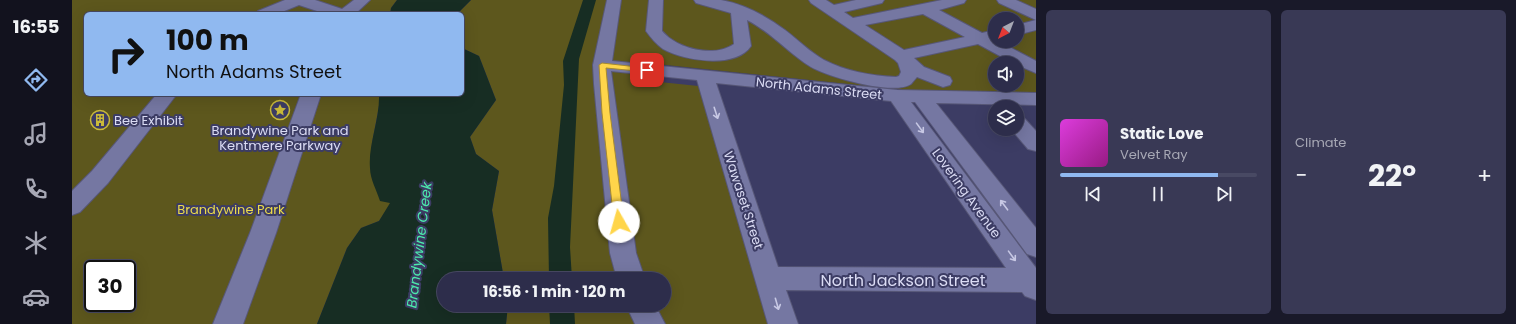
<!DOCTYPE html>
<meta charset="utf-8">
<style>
:root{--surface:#2d2d4b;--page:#393955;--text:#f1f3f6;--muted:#a7a8b5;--line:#484963;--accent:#90b9f0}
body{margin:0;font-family:Poppins,sans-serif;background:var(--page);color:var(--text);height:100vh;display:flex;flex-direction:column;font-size:15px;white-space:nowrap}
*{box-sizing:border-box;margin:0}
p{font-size:13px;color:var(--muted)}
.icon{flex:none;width:22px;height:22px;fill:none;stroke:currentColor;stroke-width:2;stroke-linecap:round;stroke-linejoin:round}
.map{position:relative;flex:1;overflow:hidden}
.details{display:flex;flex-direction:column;gap:10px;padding:10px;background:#191929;width:480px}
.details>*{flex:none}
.hud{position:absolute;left:12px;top:12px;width:380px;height:84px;border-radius:6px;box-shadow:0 4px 16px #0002,0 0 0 1px var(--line);background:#90b9f0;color:#111;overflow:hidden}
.needle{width:26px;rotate:222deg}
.fabs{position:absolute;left:916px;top:12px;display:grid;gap:8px}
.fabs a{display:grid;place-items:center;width:36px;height:36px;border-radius:50%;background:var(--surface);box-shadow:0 4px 16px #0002,0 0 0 1px var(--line);font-size:20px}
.speed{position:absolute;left:12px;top:260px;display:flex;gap:8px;font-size:20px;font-weight:700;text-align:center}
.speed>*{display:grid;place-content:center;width:52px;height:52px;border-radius:50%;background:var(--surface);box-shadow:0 4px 16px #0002,0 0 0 1px var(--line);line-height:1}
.speed .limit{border:2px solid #111;border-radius:6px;background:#fff;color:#111}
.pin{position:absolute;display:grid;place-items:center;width:34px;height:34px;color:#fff;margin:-17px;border-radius:8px;box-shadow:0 2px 6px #0006}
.me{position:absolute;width:44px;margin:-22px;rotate:353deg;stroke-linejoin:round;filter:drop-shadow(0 0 3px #0008)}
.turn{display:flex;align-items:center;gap:14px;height:84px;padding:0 16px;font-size:18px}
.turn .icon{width:52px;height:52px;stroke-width:2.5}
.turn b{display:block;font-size:28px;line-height:34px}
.big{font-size:30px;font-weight:700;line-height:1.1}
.details .tile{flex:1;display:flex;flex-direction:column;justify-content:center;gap:6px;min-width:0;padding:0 14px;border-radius:6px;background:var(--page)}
.song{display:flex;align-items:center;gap:12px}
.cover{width:48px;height:48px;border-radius:6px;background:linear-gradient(135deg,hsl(300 70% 55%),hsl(310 70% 35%))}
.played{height:4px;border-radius:2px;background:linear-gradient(90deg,var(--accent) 80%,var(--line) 80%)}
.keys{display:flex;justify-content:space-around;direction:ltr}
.heat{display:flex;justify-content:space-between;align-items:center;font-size:22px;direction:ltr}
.details .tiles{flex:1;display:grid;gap:10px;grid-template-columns:repeat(2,1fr)}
.trip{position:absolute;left:365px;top:272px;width:234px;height:40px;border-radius:20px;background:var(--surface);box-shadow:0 4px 16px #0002,0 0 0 1px var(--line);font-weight:700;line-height:40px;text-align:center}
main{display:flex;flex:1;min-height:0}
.menu{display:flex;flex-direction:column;width:72px;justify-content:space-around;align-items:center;background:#12121e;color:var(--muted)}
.menu .icon{width:28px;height:28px}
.menu .current{color:var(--accent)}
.menu b{font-size:18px;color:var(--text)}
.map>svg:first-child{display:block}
</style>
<main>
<nav class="menu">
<b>16:55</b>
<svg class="icon current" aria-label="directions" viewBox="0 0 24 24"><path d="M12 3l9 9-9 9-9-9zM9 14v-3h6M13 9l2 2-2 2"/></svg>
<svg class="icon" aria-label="music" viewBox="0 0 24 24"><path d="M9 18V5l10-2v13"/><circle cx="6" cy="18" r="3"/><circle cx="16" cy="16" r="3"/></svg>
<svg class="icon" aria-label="phone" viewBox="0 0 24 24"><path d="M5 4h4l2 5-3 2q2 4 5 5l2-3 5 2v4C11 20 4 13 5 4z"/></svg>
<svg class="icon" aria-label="climate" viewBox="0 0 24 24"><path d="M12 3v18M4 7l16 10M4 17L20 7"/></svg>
<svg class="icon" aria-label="car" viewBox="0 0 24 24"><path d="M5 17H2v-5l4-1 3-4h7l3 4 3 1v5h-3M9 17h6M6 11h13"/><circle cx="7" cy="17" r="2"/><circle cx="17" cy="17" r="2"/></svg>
</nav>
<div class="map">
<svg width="964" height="324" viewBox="0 0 964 324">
<rect width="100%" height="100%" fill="#3c3c64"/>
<!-- green -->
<path fill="#5d571d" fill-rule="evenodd" d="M0,0H325L319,8L318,14H14V94H307V106L300,143L298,168L319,203L307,221L289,228L275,248L245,324H0ZM21,269H55V303H21Z
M399,0H964V96H891L575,63L578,81L636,87L711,324H434L436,305H592V279H432L420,210L427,171L404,154L398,137L424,100L407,56L390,48V14H385ZM923,19H945V41H923ZM923,63H945V85H923Z"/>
<!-- water -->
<path fill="#172d23" d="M325,0H399L385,14H318L319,8Z
M511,0H524L507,59L498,247L500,279H477L476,218L482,186L492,85L491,61Z
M390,48L407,56L424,100L398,137L404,154L427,171L420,210L432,279H372V305H436L434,324H245L275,248L289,228L307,221L318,203L308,201C305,191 298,179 298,168C296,145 308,119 307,94H390Z
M477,305H502L503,324H478Z"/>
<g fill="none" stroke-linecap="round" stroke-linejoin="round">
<!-- minor casing -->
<g stroke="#575777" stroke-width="2">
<path id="minor" d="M213,0H243L270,9L282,0H298L283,14H254L227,5L205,14H184L186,11Z
M535,0H549L540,61L825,90L964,93V105L864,103L964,228V257L955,254L843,102H839L964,268V300L953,296L950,292L714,290L726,324H696L625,80L539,71L564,253L573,279H545L538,253L522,84L521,65ZM644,83L819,101L934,268L706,267Z
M577,0H591L590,31C605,49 642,58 662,44L659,13L624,3L622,0C630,0 640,0 649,0C672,4 694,16 713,30C726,40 738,52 752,60C773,71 800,76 824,77L827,76L829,72L826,63L823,60L739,3L737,0H754L762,5L784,0H812L810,3L772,12L781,18L870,0H894L892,3L867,10L910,33L923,30V41H926L964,61V73L945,65V63H941L906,44L842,58L852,67L878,77L880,81L878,85L871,87L845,77C843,79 841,82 839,84C822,96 756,77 739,67C716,53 699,32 675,20L679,46C664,69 612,61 591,49C584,44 579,38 574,31ZM851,14L893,37L832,50L793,25Z
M925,0H944L964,9V20L927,3Z
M964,20V30L945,35V25Z
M85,94H105L36,183L8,212L0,215V191L20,171Z
M229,94H249L204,233L171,324H141L178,233Z
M945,116L952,118L964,131V151L956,149L939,129H945Z
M554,305H583L593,324H563Z"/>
</g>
<!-- minor -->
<use href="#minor" fill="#7577a2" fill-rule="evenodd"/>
</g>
<!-- one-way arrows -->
<defs><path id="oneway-shaft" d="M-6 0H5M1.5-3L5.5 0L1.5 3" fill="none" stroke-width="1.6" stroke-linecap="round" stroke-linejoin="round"/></defs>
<g stroke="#c7c8e4">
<use href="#oneway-shaft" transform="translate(644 113) rotate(72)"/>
<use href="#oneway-shaft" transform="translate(848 128) rotate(54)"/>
<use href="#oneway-shaft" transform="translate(932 205) rotate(-127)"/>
<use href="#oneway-shaft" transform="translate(940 256) rotate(54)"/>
<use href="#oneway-shaft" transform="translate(705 304) rotate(74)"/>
</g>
<!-- route -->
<path fill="#ffd54a" stroke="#a68a30" d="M530,63L575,68L578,70L575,72L534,68L538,113L552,222L551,225H544L542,222L530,113L527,65Z"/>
<!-- icons -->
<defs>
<g id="sight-ring" transform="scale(1)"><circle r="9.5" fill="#3c3c64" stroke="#c9ba3a" stroke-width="1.5"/><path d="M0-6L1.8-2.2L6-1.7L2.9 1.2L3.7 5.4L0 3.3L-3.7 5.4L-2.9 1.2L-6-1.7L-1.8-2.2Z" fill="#c9ba3a"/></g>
<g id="building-ring" transform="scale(1)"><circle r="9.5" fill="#3c3c64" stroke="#c9ba3a" stroke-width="1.5"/><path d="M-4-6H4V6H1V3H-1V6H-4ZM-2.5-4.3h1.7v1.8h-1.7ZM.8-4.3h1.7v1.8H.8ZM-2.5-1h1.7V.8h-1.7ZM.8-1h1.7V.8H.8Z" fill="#c9ba3a"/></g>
</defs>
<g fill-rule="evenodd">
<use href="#sight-ring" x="208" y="110"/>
<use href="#building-ring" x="28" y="120"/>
</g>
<g text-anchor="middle" stroke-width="4" stroke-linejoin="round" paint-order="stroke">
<!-- street labels -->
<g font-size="13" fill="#dbdcf4" stroke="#3c3c64">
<text transform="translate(747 88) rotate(6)" y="5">North Adams Street</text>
<text transform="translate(895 193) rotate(54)" y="5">Lovering Avenue</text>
<text transform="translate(672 200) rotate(72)" y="5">Wawaset Street</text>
</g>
<!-- poi labels -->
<g font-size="13" fill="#dbdcf4" stroke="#3c3c64" text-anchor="start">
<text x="42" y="125">Bee Exhibit</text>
<text x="208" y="135" text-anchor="middle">Brandywine Park and<tspan x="208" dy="15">Kentmere Parkway</tspan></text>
</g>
<!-- park labels -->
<g font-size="13" fill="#ecdb4b" stroke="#3c3c64">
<text x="159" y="214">Brandywine Park</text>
</g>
<!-- water labels -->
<g font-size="14" font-style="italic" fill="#4ceaac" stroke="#3c3c64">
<text transform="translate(347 245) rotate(-83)" y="5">Brandywine Creek</text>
</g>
<!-- near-street labels -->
<g font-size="16" fill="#dbdcf4" stroke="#3c3c64">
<text x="831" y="286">North Jackson Street</text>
</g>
</g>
</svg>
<div class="fabs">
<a><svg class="needle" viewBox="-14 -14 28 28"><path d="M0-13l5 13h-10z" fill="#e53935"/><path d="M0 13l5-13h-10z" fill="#a7a8b5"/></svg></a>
<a><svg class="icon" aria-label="sound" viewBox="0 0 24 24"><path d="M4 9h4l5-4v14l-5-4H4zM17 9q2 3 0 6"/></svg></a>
<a><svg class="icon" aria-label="layers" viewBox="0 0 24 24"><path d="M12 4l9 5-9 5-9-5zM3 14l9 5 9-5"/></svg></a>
</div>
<div class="speed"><div class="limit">30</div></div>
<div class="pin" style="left:575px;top:70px;background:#d93025"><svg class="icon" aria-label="arrive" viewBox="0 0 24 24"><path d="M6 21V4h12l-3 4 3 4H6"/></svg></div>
<svg class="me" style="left:547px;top:222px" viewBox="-20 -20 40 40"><circle r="19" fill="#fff"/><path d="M0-13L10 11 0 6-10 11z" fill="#ffd54a"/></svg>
<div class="trip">16:56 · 1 min · 120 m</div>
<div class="hud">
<div class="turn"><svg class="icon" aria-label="right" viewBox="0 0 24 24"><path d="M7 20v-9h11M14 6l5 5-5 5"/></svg><div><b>100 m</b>North Adams Street</div></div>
</div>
</div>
<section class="details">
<div class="tiles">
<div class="tile">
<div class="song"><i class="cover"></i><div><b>Static Love</b><p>Velvet Ray</p></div></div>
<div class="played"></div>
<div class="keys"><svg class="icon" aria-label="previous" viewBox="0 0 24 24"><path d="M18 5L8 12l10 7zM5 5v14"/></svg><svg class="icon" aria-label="pause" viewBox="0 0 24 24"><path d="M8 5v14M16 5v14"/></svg><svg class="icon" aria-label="next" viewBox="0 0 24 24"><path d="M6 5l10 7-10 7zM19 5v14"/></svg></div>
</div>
<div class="tile"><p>Climate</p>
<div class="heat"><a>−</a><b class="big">22°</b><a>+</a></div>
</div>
</div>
</section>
</main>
